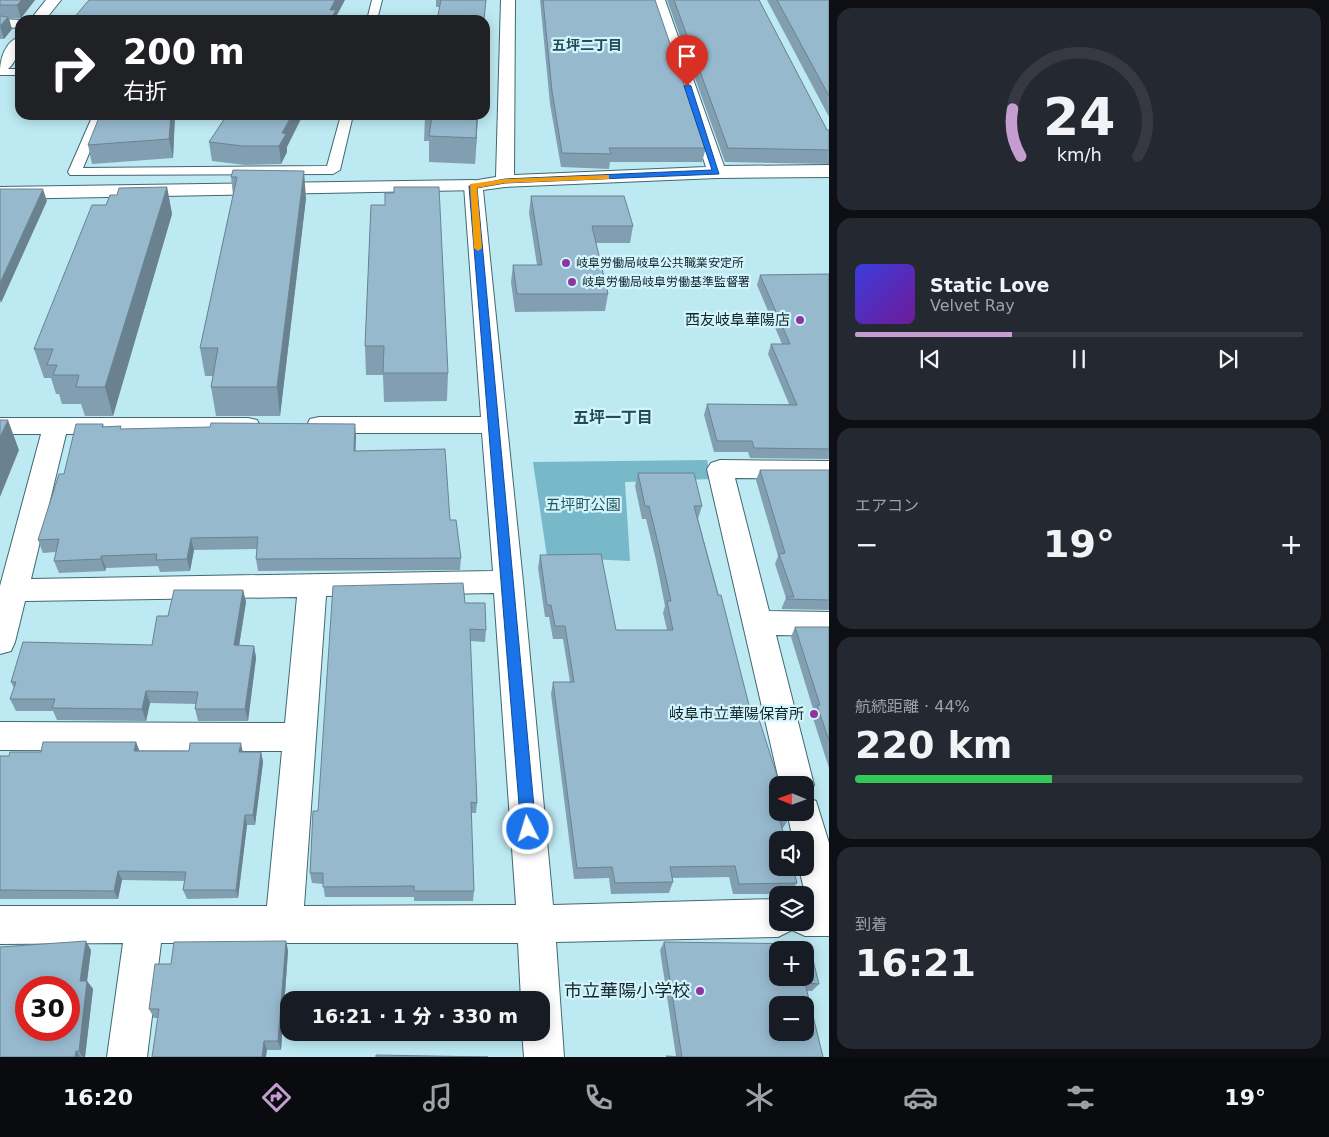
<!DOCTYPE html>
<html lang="ja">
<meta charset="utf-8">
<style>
:root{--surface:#171b24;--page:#242831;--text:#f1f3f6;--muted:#9ea1a6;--line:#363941;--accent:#c49ed0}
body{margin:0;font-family:"DejaVu Sans","Noto Sans JP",sans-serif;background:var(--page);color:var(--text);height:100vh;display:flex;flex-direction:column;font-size:19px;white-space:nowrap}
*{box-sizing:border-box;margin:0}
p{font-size:16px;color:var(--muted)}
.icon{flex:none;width:28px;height:28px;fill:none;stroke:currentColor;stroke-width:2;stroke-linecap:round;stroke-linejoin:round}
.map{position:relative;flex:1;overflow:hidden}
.sheet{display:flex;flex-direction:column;gap:8px;padding:8px;background:#0d0f14;width:500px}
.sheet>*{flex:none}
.guide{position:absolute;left:15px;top:15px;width:475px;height:105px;border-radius:15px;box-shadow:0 2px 12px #0003;background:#202124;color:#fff;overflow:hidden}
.needle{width:32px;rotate:271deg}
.controls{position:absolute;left:769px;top:776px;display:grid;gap:10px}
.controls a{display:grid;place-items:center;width:45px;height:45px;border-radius:10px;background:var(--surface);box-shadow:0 2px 12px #0003;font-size:25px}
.speed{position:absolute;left:15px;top:976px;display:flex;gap:10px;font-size:25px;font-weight:700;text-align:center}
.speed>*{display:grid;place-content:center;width:65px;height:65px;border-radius:50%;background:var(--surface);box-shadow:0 2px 12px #0003;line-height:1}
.speed .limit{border:8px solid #d22;background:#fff;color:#111}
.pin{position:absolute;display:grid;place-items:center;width:42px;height:42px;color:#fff;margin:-51px -21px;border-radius:50% 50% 50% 0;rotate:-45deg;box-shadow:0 0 5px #0007}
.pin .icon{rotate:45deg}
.me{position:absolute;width:55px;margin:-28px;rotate:355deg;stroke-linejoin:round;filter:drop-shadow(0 0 4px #0008)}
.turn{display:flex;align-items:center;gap:18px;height:105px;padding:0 25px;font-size:22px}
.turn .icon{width:65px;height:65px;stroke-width:2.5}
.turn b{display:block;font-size:35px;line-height:42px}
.big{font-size:38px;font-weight:800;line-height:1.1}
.sheet .card{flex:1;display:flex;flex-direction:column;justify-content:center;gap:8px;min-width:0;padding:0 18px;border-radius:15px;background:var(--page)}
.sheet .dial{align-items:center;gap:0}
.dial svg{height:130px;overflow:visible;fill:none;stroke:var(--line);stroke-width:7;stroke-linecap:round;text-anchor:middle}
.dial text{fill:var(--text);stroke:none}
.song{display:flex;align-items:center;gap:15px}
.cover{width:60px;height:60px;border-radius:8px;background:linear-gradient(135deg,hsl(240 70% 55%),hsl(280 70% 35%))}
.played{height:5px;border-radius:2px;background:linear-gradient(90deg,var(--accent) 35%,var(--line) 35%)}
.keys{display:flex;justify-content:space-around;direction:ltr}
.heat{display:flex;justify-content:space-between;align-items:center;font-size:28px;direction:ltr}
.charge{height:8px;border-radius:4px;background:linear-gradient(90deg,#34c759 44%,var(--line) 0)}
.trip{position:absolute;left:280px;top:991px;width:270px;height:50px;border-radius:15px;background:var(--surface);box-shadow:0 2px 12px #0003;font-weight:800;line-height:50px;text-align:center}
.tab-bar{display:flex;height:80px;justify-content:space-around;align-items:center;background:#090b0e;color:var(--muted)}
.tab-bar .icon{width:35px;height:35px}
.tab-bar .current{color:var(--accent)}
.tab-bar b{font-size:22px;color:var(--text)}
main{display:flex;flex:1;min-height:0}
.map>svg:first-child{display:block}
</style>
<main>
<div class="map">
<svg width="829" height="1057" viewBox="0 0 829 1057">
<rect width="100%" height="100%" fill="#bde9f3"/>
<!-- green -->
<path fill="#77b9c9" d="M707,460L711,479L625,482L630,561L547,557L533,462Z"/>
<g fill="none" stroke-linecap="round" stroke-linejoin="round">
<!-- service casing -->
<g stroke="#406871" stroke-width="2">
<path id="service" d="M372,0H382L377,20H367Z
M0,69H20V75H0Z
M93,115H105L83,168L327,166L341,115H353L340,170L333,174L70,175L68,172Z"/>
</g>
<!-- minor casing -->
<g stroke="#406871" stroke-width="2">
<path id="minor" d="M46,0H61L45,20H30Z
M501,0H515L514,175L706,167L651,0H665L724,166L829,165V177L717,178L505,187L483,190L523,582L553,905L778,899V922H805L806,898L799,868H805V840H793L787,812H805V785H780L707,469L711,463L720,460L829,461V479L735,478L769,611L829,612V636L776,635L814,785L806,797L816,801L829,843V936H805L792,930L778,937L556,942L564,1057H524L522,1032H541V1000H521L518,943H161L147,1057H107L123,943L0,944V906H267L282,751L0,750V722L285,723L297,597L25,601L15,642L11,651L0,654V586L41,434H0V418H248L257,420L260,426L257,432L248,434H66L31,579L493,571L482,433H319L310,431L307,425L310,419L319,417H481L464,186L466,182L496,177ZM494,593L516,905L304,906L326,596Z
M0,19L22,20L20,28L0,27Z
M20,37C20,51 15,69 0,73C0,59 5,41 20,37Z"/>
</g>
<!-- tertiary casing -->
<g stroke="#406871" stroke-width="2">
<path id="tertiary" d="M473,180L480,182L482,186L480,190L0,199V187Z"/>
</g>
<!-- service -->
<use href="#service" fill="#fff" fill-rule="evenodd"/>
<!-- minor -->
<use href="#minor" fill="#fff" fill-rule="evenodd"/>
<!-- tertiary -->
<use href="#tertiary" fill="#fff" fill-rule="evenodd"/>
</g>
<!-- wall -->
<path fill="#829fb1" d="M0,0H35L21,18H9L12,29L4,39H0Z
M436,0H486L440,7H436Z
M540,0H655L706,148L702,162H610L609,169L561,167L550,104Z
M667,0H759L827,130H829V164L725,162Z
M767,0H829V117Z
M175,115L173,158L92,164L88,145Z
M227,115L287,147V152L281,164L245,165L212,161L209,142Z
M425,115H478L475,164L429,162V141H424Z
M233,170L306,198L280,416H216L211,387L213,376H205L200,348L233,195L231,177Z
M167,187L172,214L113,416H85L81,404H62L59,394H56L51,378H44L34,349L106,205L117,195Z
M531,196L633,226L630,243H596L608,294L605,311L515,312L511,282L513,265H537L529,213Z
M371,205L448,373L447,401L384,402L383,375H366L365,346Z
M829,274V459L750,458L748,452H714L704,415L707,404H789L768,354L771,344H782L757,285L760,275Z
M103,424L104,427L121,426V429L356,436L355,451L450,520L461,558L460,570L258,571L256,559L257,549L194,550L190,571L160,572L158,566L106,568L105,571L59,573L54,561L56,552L43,553L38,540L64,474Z
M760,470H829V610L782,609V607L786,598L775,564L778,556L756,480Z
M638,473L702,506L698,519L751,713L790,816L783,828H782L797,883L790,894H733L729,877L672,878L673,882L669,893L611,894L609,878L574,879L551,694L553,682H570L563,639H553L549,617H545L538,568L540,555L616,630H667L663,613L665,606L656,560L646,519H642L635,486Z
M243,590L246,602L239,646H254L256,658L248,721H198L195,709L196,704L150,703L146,721L57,720L53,711H16L10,699L14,688L11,682L152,645L168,616Z
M465,603L486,630L485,642L470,641L477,803L476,813H471L474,891L473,901H414V897H325L323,884L312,883L310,873L318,811Z
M795,627H829V768L812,715L814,712L791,637Z
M136,742L139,751L261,752L263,762L255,825H247L238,898L187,899L183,890L185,881L122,880L118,899H0V756H9L41,752Z
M286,941L288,951L281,1050H267L157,1018H154L149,1009L171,964Z
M664,942L819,984L812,991H807L823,1057H666V1056H676L660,950Z
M91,950L87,981L93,989L85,1057H0Z"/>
<!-- shaded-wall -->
<path fill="#6a8290" d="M22,0H35L21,18L17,5Z
M335,0H345L336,17V20H330V10Z
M8,17L12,29L4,39L0,26Z
M171,115H175L173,158L169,139Z
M292,115H303L287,147V152L281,164L279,146L282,133Z
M477,115H478L475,164L476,138Z
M304,171L306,198L280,416L277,387Z
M167,187L172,214L113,416L105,387Z
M43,189L47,201L1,303L0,300V283Z
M8,420L19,450L0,497V437Z
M355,424L356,436L355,463L354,451Z
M191,538L194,550L190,571L187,559Z
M101,556L106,568L105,571L101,559Z
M243,590L246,602L237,658L234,645Z
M254,646L256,658L248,721L245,709Z
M146,691L150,703L146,721L142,709Z
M136,742L140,752L134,751Z
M241,743L243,753L239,752Z
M261,752L263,762L255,825L253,815Z
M245,815L247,825L238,898L236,890Z
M118,871L122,880L118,899L114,891Z
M86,941L91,950L87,981L93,989L85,1057H83L79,1051L80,981Z
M286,941L288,951L281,1050L278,1041Z
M264,1041L267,1050L266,1057H262Z
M76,1051L80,1057H75Z"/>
<!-- building -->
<path fill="#97b9ce" stroke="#6a8290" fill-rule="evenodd" d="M0,0H22L17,5H0Z
M89,0H335L330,10H336L330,20H72Z
M441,0H486L484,20H437Z
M543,0H655L706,148H609L611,154L562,153L552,91Z
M674,0H759L827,130H829V150L728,148Z
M777,0H829V96Z
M0,16L8,17L0,26Z
M100,115H171L169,139L88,145Z
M227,115H292L282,133L286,134L279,146H243L209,142Z
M425,115H477L476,138L429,136L432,116Z
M233,170L304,171L277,387H211L218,348H200L237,177H231Z
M167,187L105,387H76L79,375H53L57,365H47L53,349H34L92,205H106L110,195H117L119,188Z
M394,187H439L448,373H383L384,346H365L371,205H385V193H394Z
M0,189H43L0,283Z
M531,196H624L633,226H592L608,294H517L513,265H542Z
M829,274V449L754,448L752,441H717L707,404L797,405L771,344H790L760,275Z
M0,420H8L0,437Z
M211,423L355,424L354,451L445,449L450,520H456L461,558L256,559L258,537L191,538L187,559L156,560L157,554L101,556V559L54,561L59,539L38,540L59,474H64L76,424H103L102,427L121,426L120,429L210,427Z
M760,470H829V600L787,599L786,597H794L779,554L785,553Z
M638,473H694L702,506H694L718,595H721L751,713H757L780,785H778V812H788L790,816H779L785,840H778V868H793L797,883L739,884L735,866L670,867L673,882L615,883L612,867L577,868L553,682H574L565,626H555L551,605H547L540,555L601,554L616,630H673L667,601H671L659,547L649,506H645Z
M463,583L465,603H485L486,630L470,629L477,803L471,802L474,891H414V886L323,887V873H310L313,811H318L333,586Z
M174,590H243L234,645L254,646L245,709H195L198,692L146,691L142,709L52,708L55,699H10L16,682H11L23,642L152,645L157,616H168Z
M795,627H829V741L817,705H820Z
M43,742H136L134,751H189L190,743H241L239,752H261L253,815H245L236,890H183L186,872L118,871L114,891L0,890V756H9L10,752H41Z
M86,941L80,981H87L79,1051H76L75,1057H0V947ZM26,988H69V1030H26Z
M286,941L278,1041H264L262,1057H152L159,1009H149L155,964H171L174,942Z
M664,942L809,944L819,984L805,983L823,1057H667L666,1056L682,1057ZM778,950H805V978H778ZM778,1005H805V1032H778Z
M376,1055L488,1057H376Z"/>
<!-- route -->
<path fill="#1a73e8" stroke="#114b97" d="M687,84L691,86L719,174L505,183L477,188L536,829L534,834L528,836L523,834L521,829L469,186L505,179L712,170L684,86Z"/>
<!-- slow -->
<path fill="#f59e0b" d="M606,175H609V179L505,183L477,188L482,248L478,251L474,248L470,184L505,179Z"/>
<!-- markers -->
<g fill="#8e35a1" stroke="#d2f4fd" stroke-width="2">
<circle cx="566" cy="263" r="5"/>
<circle cx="572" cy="282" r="5"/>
<circle cx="800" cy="320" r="5"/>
<circle cx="814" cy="714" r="5"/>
<circle cx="700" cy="991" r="5"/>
</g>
<g text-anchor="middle" stroke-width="4.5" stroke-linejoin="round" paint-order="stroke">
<!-- far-poi labels -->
<g font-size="12" fill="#142529" stroke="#d2f4fd" text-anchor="start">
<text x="576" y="267">岐阜労働局岐阜公共職業安定所</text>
<text x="582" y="286">岐阜労働局岐阜労働基準監督署</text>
</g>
<!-- far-neighbourhood labels -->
<g font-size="14" font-weight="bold" fill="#234b54" stroke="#d2f4fd">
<text x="587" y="50">五坪二丁目</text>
</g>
<!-- poi labels -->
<g font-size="15" fill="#142529" stroke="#d2f4fd" text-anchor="end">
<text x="790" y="325">西友岐阜華陽店</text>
<text x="804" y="719">岐阜市立華陽保育所</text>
</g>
<!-- park labels -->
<g font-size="15" fill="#26545e" stroke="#d2f4fd">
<text x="583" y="510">五坪町公園</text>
</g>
<!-- neighbourhood labels -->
<g font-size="16" font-weight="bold" fill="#234b54" stroke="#d2f4fd">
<text x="613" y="423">五坪一丁目</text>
</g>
<!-- near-poi labels -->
<g font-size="18" fill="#142529" stroke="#d2f4fd" text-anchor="end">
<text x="690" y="997">市立華陽小学校</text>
</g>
</g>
</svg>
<div class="controls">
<a><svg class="needle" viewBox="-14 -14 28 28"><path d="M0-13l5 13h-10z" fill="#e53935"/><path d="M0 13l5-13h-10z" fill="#9ea1a6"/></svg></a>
<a><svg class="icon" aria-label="sound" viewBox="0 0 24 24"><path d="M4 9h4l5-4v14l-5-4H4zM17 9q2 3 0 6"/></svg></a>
<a><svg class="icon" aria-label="layers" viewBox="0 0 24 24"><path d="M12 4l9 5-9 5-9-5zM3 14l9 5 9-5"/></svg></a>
<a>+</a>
<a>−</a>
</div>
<div class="speed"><div class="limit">30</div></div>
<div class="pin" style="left:687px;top:86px;background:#d93025"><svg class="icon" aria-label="arrive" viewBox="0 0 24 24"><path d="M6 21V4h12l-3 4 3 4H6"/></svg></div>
<svg class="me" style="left:528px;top:829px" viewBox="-20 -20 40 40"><circle r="17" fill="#1a73e8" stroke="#fff" stroke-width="3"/><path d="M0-11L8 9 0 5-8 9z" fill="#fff"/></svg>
<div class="trip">16:21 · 1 分 · 330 m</div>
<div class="guide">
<div class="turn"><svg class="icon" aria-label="right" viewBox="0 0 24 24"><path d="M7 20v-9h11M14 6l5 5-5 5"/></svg><div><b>200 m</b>右折</div></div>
</div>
</div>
<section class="sheet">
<div class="card dial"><svg viewBox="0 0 100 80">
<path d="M14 69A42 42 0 1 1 86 69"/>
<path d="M14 69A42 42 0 0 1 9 40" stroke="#c49ed0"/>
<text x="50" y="56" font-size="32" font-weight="700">24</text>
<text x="50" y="72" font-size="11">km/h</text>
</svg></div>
<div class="card">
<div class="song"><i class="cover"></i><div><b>Static Love</b><p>Velvet Ray</p></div></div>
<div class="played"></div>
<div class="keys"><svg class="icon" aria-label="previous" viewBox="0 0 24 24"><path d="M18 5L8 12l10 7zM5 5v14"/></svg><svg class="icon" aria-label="pause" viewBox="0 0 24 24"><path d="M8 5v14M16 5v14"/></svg><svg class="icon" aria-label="next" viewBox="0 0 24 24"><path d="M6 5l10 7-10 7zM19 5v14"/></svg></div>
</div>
<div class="card"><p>エアコン</p>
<div class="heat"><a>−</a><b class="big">19°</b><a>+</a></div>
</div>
<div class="card"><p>航続距離 · 44%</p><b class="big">220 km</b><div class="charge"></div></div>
<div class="card"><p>到着</p><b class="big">16:21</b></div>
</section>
</main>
<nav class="tab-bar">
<b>16:20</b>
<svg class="icon current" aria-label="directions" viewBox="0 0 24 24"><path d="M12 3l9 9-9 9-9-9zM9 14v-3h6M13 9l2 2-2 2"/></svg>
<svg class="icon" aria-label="music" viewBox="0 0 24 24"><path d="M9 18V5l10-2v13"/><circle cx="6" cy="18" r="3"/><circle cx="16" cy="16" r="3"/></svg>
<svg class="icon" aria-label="phone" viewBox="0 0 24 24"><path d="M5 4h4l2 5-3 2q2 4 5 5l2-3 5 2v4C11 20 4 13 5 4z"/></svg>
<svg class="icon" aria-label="climate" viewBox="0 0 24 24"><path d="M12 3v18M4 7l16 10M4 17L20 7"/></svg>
<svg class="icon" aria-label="car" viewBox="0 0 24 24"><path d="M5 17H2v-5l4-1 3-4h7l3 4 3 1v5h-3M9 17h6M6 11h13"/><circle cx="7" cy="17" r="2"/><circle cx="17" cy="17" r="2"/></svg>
<svg class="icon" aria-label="filters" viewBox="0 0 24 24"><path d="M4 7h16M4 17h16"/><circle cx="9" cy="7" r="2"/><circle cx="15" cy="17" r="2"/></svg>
<b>19°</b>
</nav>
